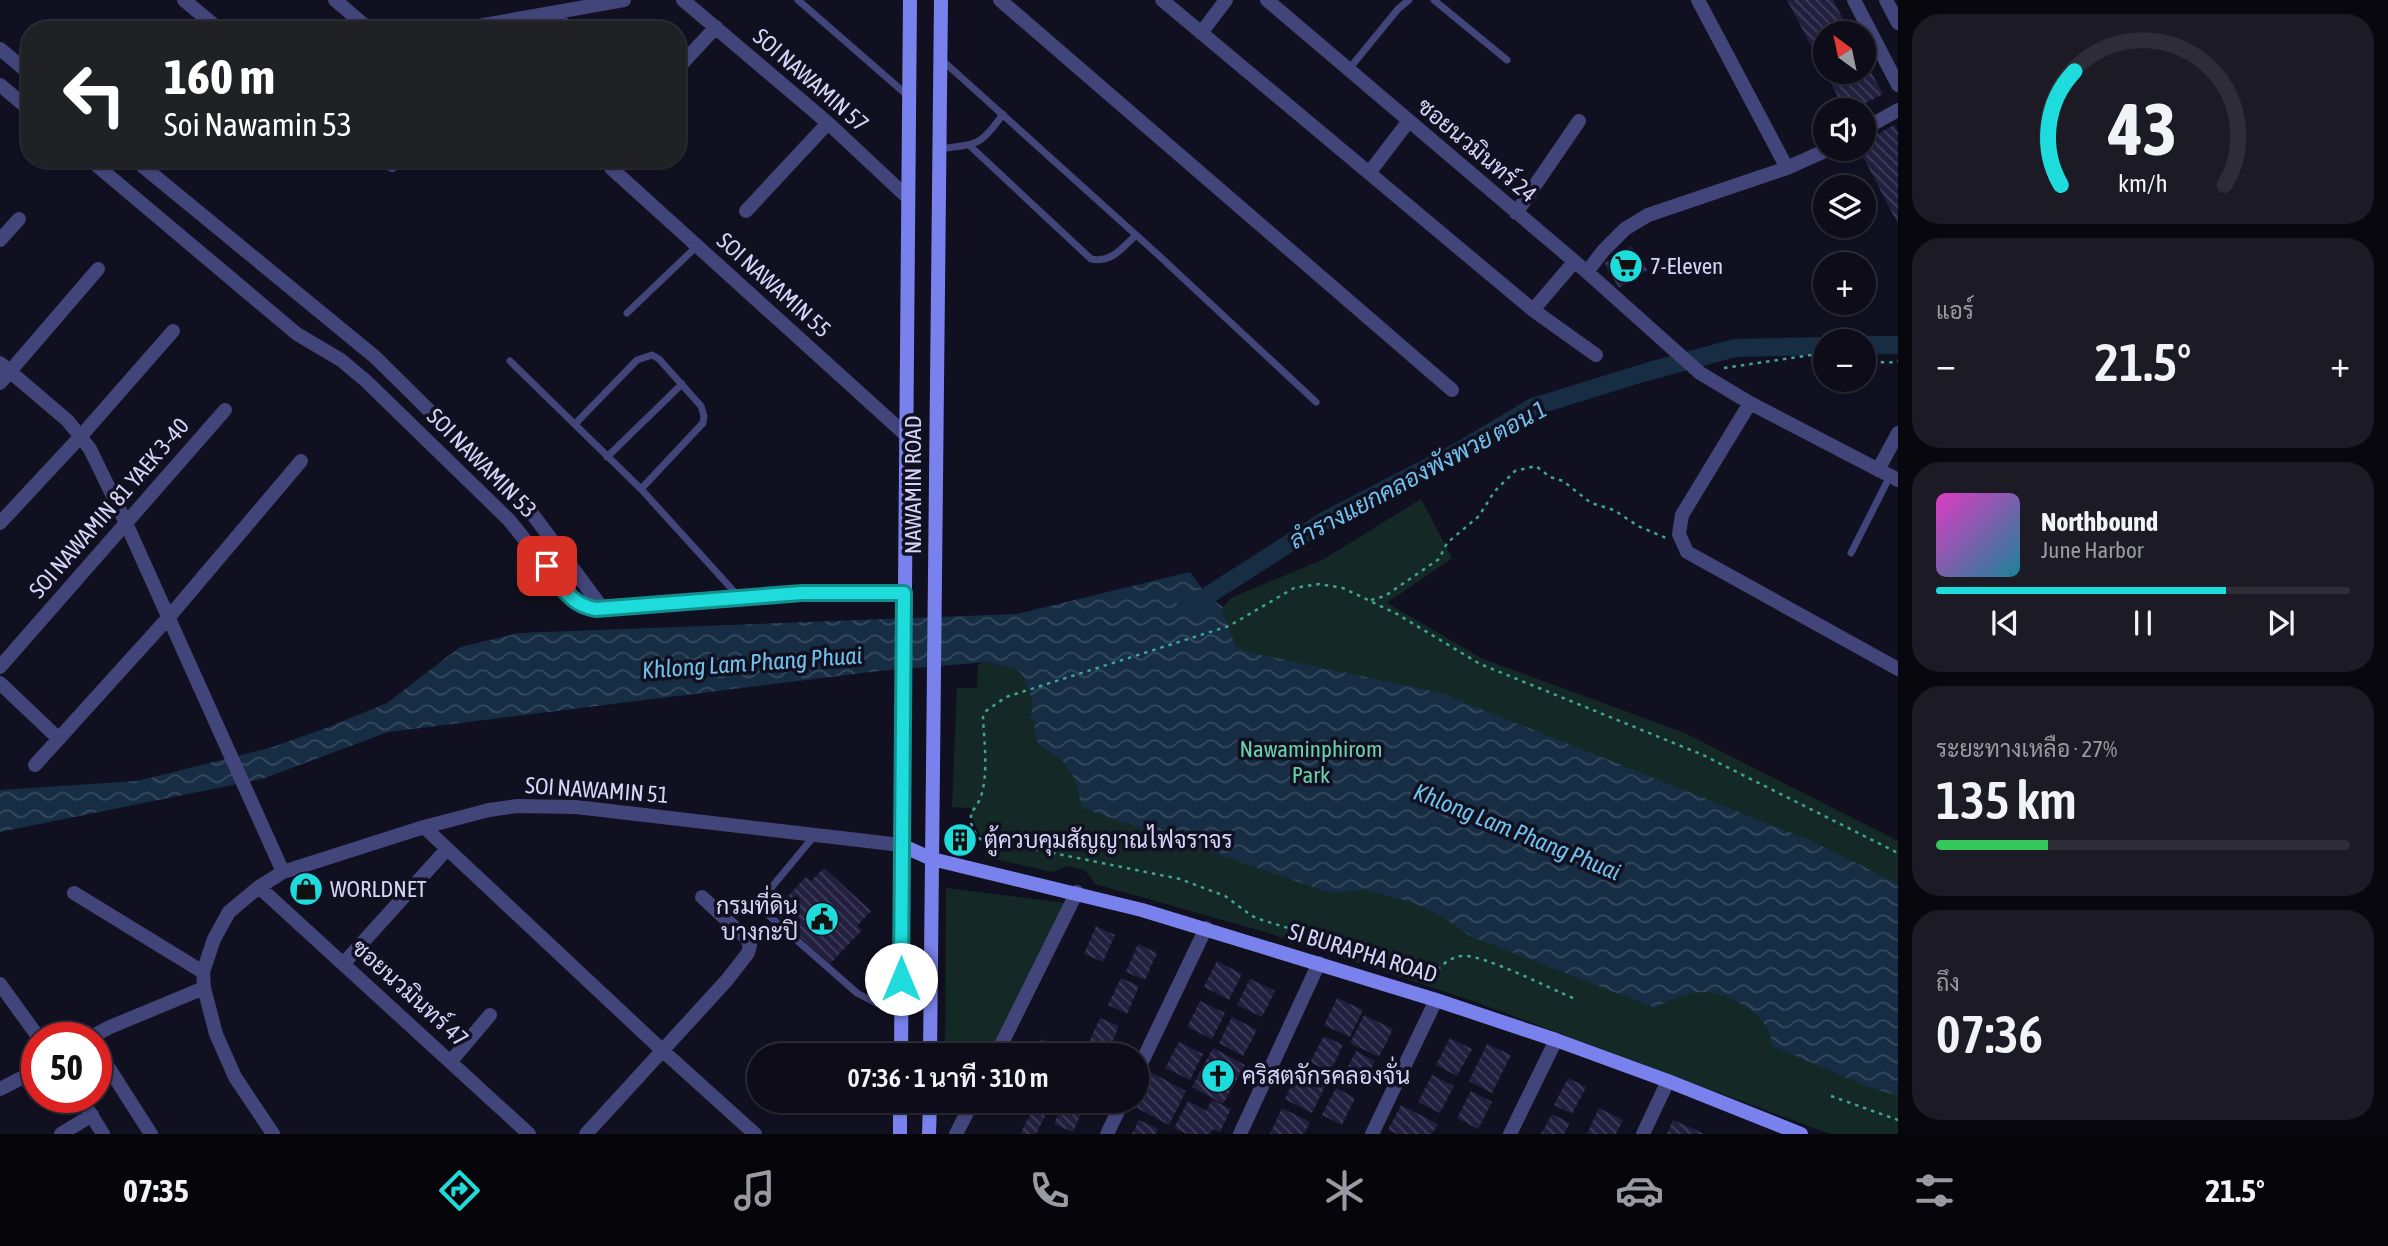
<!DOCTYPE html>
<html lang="th">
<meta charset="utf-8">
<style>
:root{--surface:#0d0c18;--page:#1b1a25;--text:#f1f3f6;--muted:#9a9ba2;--line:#2d2c37;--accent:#1edcdb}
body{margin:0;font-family:"Asap Condensed",Sarabun,sans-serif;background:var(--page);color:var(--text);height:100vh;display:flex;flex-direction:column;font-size:26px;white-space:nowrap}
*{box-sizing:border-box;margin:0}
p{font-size:23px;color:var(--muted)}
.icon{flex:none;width:38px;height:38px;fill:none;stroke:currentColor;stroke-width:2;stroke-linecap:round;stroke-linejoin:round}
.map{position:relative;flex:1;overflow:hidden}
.sheet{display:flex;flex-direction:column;gap:14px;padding:14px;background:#07070d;width:490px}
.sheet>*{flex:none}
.guide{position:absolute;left:21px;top:21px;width:665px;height:147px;border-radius:28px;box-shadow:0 2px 5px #0004,0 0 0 2px var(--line);background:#202124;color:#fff;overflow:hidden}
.needle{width:46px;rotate:327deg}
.tools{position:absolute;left:1813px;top:21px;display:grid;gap:14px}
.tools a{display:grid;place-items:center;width:63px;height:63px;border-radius:50%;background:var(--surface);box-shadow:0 2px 5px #0004,0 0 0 2px var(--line);font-size:35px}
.speed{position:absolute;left:21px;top:1022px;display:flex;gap:14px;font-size:35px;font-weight:700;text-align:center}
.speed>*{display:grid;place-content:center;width:91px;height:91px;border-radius:50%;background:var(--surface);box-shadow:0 2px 5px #0004,0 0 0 2px var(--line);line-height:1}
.speed .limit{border:10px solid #d22;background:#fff;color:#111}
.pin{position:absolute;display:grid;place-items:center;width:60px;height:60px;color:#fff;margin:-30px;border-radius:14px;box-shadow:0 4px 10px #0006}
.me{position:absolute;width:77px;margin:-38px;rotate:0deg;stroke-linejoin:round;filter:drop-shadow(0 0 5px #0008)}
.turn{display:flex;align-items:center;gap:24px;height:147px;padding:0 28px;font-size:32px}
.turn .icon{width:91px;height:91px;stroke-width:2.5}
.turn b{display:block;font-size:49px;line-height:60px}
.big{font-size:52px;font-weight:600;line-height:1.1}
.sheet .widget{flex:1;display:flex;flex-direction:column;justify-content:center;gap:10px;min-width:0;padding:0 24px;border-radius:28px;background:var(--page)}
.sheet .dial{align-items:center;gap:0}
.dial svg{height:182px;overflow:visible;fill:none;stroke:var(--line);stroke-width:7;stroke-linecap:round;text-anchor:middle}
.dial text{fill:var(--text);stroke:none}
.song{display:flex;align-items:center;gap:21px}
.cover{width:84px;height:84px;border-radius:10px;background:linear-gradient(135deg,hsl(310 70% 55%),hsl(190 70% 35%))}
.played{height:7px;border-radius:4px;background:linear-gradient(90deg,var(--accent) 70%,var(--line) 70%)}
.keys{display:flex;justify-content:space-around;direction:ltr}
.heat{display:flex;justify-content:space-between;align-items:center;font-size:38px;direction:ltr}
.charge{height:10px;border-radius:5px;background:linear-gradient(90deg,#34c759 27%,var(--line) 0)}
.trip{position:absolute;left:747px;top:1043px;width:402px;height:70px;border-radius:35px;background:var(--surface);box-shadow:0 2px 5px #0004,0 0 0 2px var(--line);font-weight:600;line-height:70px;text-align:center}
.tabs{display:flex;height:112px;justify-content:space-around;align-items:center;background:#05050a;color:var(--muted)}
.tabs .icon{width:49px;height:49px}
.tabs .on{color:var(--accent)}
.tabs b{font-size:32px;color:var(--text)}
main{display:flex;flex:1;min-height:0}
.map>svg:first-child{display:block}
</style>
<main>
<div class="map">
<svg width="1898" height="1134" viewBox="0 0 1898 1134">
<defs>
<pattern id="water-waves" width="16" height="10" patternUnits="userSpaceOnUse" patternTransform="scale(1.75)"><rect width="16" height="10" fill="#162d44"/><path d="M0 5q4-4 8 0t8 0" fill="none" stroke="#374b60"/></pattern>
<pattern id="building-back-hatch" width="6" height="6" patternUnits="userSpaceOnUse" patternTransform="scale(1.75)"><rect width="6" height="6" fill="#221f3f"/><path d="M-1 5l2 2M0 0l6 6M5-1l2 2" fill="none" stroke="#413f5c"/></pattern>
</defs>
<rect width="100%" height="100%" fill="#111020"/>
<!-- green -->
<path fill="#142926" d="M1421,499L1452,558L1387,603L1483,659L1685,733L1898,841V1134H1830L1470,1000L1265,932L1095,884L1085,870L1067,866L1053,872L985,857C987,835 972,829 971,808L952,807L957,688H977L978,664L987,662L1018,670L1223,607L1231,598L1324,559Z
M946,888L1066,903L990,1055H945Z"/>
<!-- water -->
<path fill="url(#water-waves)" d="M1190,572L1207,596L1223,607L1222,612L1236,647L1252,653L1441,693L1812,841L1898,884V1096L1866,1086L1772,1046C1772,1016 1730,992 1702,992C1686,993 1669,1000 1655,1008L1470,936L1443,917L1414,903L1366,890L1331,893L1085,809L1081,803L1075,779L1061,759L1041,747L1036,739L1034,719H1030L1033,704L1024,677L1018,670L987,662L879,671L388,732L262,779L0,832V790L137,781L270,748L329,727L387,703L460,647L519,633L1017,614Z"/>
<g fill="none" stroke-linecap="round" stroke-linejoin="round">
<!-- canal -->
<path stroke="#162d44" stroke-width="18" d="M1864,345H1898
M1186,605L1207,596L1324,521L1461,450L1533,407L1646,372L1735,348L1825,346"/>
</g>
<!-- building -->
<path fill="url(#building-back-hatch)" d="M1787,0H1833L1850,33H1825V72H1864V59L1883,94L1852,110H1845Z
M1894,125L1898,132V224L1859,149H1864V142Z
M1631,246L1648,270L1619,288L1604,263Z
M824,868L871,911L857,926L862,930L830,964L773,912L806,877L811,881Z
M1096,926L1115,935L1103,962L1084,954Z
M1138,944L1157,953L1145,980L1126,972Z
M1217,961L1242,974L1229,1000L1204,987Z
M1121,978L1139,986L1127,1014L1108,1005Z
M1250,979L1275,991L1262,1017L1237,1005Z
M1337,998L1363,1010L1350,1037L1324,1025Z
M1200,1001L1225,1013L1212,1039L1187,1027Z
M1364,1015L1393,1029L1379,1057L1350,1043Z
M1232,1017L1257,1030L1243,1056L1219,1043Z
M1100,1018L1119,1026L1107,1054L1088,1045Z
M1324,1036L1343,1045L1330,1072L1310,1062Z
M1450,1038L1472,1049L1457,1076L1436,1065Z
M1042,1039L1076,1055H1034Z
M1179,1042L1203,1054L1190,1080L1165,1068Z
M1487,1044L1511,1055L1492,1093L1469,1081Z
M1213,1048L1245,1065L1223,1104L1192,1087Z
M1356,1051L1375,1061L1362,1087L1343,1077Z
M1300,1067L1328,1080L1312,1113L1285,1099Z
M1145,1069L1186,1091L1169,1125L1133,1106L1142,1091L1138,1089V1084Z
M1432,1075L1454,1086L1440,1113L1418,1102Z
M1568,1078L1586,1087L1572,1114L1554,1105Z
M1336,1088L1355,1098L1342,1125L1322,1115Z
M1471,1091L1492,1102L1478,1129L1457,1118Z
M1212,1100L1231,1109L1220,1132L1213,1129L1210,1134H1187L1174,1128L1188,1101L1206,1111Z
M1037,1101H1053L1036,1134H1020Z
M1064,1101H1077L1085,1105L1073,1132L1054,1124Z
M1401,1105L1438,1124L1432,1134H1397L1388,1130Z
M1282,1108L1310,1122L1304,1134H1270Z
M1599,1108L1623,1120L1616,1134H1587Z
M1552,1114L1570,1123L1564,1134H1541Z
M1139,1120L1158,1129L1155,1134H1132Z
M1673,1120L1705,1134H1667Z"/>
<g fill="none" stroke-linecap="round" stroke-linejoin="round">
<!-- path -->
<path stroke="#3ea493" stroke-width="2.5" stroke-dasharray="3.5 5" stroke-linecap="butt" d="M1864,359L1887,363L1898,361
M1724,368L1825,353
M1371,600L1385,596L1439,559L1447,543L1479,516L1494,492L1515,471L1536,466L1550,477L1563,481L1591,503L1614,510L1638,526L1666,538
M1573,998C1551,989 1481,953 1461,956C1449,958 1442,965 1434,973L1262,920L1252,916L1225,896L1180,879L1019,846L987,845L976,835L971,823V812C992,794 984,743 983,717L986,711L1006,697L1229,626L1294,588L1319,584L1343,588L1397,614L1480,664L1703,755L1898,853
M1831,1096L1898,1120"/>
<!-- lane -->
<path stroke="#424579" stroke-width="7" d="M798,0L907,95
M1434,0L1507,60
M943,61L1155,252L1316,402
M1349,69L1398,9L1409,0
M969,145L1091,259C1112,263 1122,248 1136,235
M938,149C977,144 980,147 1003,114
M627,313L697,246
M510,361L641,489L740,598
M575,424L637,360L652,355L659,359L701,406L704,416L703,423L641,489
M607,457L682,384
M1851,553L1890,476
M815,835L761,900L759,907L857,993L878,1004L901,1005"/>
<!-- street -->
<path stroke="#424579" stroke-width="14" d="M184,0L220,30
M335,0L369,29
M683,0L828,123L907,197
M1000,0L1452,390
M1162,0L1533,310L1596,355
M1267,0L1587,272L1700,373L1750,403L1898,480
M1698,0L1787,168
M1854,0L1898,85
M1886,0L1898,23
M552,13L570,30
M442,30L467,28L624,0
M1201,33L1226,0
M0,49L30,74
M677,69L716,27
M0,85L30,110
M1864,129L1898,110
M89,159L297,334L341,360L366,381L509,520L574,601L582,607L603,609L802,593H904
M134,159L375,357L528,508L603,609
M385,159L392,165
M611,168L906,435
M1369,173L1408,122
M746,211L828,123
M1516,213L1579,121
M0,240L19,219
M1587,272L1603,251L1625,229L1648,215L1787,168L1829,149
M1533,310L1574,262
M0,363L68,421L90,449L126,523L283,872
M0,383L98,269
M1750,403L1682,515L1679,534L1687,552L1898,669
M1878,470L1898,433
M0,523L81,436L173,331
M0,667L225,410
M0,683L59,739
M35,765L169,617L301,461
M424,827L663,1051L755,1134
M259,887L529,1134
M74,893L203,972
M344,963L447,849
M0,984L39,1038
M89,1038L110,1027L204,988
M96,1048L151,1134
M996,1055L1077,892
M451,1061L490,1015
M1138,1070L1206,928
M0,1089L37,1070
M80,1097L103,1134
M61,1134L92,1115
M273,1134L235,1077L216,1034L204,988L203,972L214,939L229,912L259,887L283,872L424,827L489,810L517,806L576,807L901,845
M586,1134L727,980L748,953L750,945L746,938L702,897
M956,1134L973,1101
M1107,1134L1123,1101
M1240,1134L1319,963
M1372,1134L1436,1000
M1510,1134L1556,1040
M1643,1134L1668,1081"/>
<!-- secondary -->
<path stroke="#7982ec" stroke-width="14" d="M901,845L932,859L1142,910L1436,1000L1556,1040L1668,1081L1801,1134
M901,1055L910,0
M930,1055L941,0
M900,1134V1101
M929,1134L930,1101"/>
</g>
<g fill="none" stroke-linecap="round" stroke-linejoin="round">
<!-- route casing -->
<g stroke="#148f8e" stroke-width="18">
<path id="route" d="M547,566C562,587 570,605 596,609L802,593H904L901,979"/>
</g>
<!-- route -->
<use href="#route" stroke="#1edcdb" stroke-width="12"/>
</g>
<!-- icons -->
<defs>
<g id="supermarket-disc" transform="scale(1.75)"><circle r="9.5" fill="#1edcdb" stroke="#111020"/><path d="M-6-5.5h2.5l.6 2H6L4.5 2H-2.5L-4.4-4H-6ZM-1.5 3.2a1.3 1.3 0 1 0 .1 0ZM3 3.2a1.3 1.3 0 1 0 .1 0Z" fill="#111"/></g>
<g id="building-disc" transform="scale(1.75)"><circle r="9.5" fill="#1edcdb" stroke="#111020"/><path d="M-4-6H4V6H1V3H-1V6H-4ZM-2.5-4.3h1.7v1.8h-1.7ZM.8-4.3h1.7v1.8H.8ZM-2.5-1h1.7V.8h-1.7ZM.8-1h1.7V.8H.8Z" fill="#111"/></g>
<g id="shop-disc" transform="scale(1.75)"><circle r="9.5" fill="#1edcdb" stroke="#111020"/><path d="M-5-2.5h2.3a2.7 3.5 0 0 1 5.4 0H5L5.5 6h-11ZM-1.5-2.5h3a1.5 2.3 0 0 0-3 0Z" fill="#111"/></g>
<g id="civic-disc" transform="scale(1.75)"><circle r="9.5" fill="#1edcdb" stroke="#111020"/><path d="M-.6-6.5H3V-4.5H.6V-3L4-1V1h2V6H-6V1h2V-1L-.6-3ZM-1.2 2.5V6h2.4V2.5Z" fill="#111"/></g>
<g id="church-disc" transform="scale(1.75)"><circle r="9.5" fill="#1edcdb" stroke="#111020"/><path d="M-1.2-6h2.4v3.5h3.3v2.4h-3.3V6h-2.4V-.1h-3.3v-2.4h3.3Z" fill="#111"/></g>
</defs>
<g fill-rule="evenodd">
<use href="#supermarket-disc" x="1626" y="266"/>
<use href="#building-disc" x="960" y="840"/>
<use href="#shop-disc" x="306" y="889"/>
<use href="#civic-disc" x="822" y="919"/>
<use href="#church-disc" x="1218" y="1076"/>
</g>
<g text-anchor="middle" stroke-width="7" stroke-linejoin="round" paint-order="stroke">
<!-- street labels -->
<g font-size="23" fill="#d6d5f9" stroke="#111020">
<text transform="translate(811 80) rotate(41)" y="8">SOI NAWAMIN 57</text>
<text transform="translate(1477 150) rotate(40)" y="8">ซอยนวมินทร์ 24</text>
<text transform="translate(774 285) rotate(42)" y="8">SOI NAWAMIN 55</text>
<text transform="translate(482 463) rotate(45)" y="8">SOI NAWAMIN 53</text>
<text transform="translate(913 485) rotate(-90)" y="8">NAWAMIN ROAD</text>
<text transform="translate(109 508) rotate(-49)" y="8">SOI NAWAMIN 81 YAEK 3-40</text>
<text transform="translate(597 790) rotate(4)" y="8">SOI NAWAMIN 51</text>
<text transform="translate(1363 953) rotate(17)" y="8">SI BURAPHA ROAD</text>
<text transform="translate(410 993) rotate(42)" y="8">ซอยนวมินทร์ 47</text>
</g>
<!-- poi labels -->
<g font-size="23" fill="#d6d5f9" stroke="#111020" text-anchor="start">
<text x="1650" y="274">7-Eleven</text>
<text x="984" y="848">ตู้ควบคุมสัญญาณไฟจราจร</text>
<text x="330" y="897">WORLDNET</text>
<text x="798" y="914" text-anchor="end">กรมที่ดิน<tspan x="798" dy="26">บางกะปิ</tspan></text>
<text x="1242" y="1084">คริสตจักรคลองจั่น</text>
</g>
<!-- park labels -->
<g font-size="23" fill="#6bcfac" stroke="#111020">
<text x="1311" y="757">Nawaminphirom<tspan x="1311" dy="26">Park</tspan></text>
</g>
<!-- water labels -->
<g font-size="24" font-style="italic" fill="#71c0eb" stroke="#111020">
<text transform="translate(1418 475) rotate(-28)" y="8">ลำรางแยกคลองพังพวย ตอน 1</text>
<text transform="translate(752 663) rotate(-4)" y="8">Khlong Lam Phang Phuai</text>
<text transform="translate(1517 832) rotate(22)" y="8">Khlong Lam Phang Phuai</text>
</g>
</g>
</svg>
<div class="tools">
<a><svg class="needle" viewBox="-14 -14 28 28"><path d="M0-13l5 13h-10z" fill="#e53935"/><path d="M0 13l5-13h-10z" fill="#9a9ba2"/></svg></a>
<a><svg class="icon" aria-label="sound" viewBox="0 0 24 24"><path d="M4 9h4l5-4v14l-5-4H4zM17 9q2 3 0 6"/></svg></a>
<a><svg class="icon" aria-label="layers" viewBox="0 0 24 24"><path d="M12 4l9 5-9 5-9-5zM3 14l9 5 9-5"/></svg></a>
<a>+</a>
<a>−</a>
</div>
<div class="speed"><div class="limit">50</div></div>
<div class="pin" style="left:547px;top:566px;background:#d93025"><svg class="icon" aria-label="arrive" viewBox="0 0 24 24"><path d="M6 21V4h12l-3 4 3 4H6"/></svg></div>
<svg class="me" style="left:901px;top:979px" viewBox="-20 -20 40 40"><circle r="19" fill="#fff"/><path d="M0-13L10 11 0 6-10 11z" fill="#1edcdb"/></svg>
<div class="trip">07:36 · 1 นาที · 310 m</div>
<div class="guide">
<div class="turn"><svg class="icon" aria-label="left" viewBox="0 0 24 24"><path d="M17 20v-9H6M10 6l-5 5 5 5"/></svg><div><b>160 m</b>Soi Nawamin 53</div></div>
</div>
</div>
<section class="sheet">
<div class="widget dial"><svg viewBox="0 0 100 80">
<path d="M14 69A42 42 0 1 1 86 69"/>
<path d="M14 69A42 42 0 0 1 20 19" stroke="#1edcdb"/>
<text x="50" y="56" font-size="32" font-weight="700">43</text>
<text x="50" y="72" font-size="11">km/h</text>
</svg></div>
<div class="widget"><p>แอร์</p>
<div class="heat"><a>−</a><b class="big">21.5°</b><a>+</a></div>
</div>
<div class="widget">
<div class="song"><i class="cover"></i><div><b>Northbound</b><p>June Harbor</p></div></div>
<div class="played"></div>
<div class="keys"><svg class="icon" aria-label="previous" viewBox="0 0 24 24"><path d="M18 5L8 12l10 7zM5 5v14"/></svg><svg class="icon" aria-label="pause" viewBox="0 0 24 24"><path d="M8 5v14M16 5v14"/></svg><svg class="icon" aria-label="next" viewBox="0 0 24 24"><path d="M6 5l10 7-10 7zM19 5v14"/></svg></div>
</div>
<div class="widget"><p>ระยะทางเหลือ · 27%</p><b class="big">135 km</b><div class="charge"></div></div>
<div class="widget"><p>ถึง</p><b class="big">07:36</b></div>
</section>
</main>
<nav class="tabs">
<b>07:35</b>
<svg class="icon on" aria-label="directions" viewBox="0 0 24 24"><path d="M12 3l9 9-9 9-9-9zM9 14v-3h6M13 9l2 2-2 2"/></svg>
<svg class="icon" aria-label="music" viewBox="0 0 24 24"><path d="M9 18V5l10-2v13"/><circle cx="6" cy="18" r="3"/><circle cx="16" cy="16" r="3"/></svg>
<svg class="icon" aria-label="phone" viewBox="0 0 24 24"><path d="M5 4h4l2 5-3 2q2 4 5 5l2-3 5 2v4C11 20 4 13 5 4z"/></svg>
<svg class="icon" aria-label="climate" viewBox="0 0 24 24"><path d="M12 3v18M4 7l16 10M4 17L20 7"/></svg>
<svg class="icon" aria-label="car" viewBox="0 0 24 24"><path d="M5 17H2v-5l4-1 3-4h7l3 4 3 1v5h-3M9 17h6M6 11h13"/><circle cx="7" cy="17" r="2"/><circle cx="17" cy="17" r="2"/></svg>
<svg class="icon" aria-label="filters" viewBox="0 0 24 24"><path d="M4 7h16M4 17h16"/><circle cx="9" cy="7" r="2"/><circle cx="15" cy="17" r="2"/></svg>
<b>21.5°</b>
</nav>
